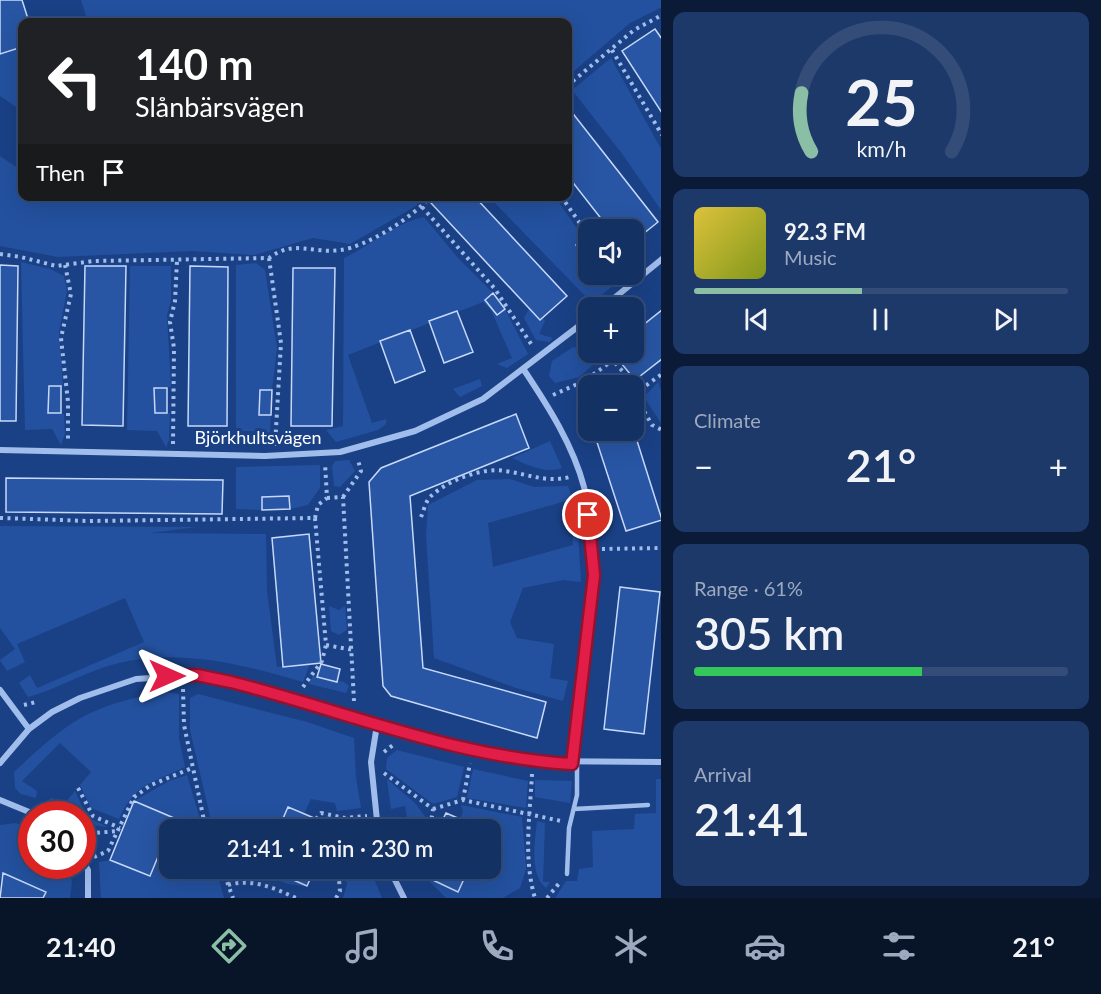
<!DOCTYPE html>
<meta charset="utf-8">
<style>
:root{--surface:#143164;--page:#1d396a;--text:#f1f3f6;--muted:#9da9bf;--line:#334c78;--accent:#8abfa5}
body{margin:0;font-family:Lato,sans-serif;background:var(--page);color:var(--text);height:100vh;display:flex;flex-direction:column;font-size:22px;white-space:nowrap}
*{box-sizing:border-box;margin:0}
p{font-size:20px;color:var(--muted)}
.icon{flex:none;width:33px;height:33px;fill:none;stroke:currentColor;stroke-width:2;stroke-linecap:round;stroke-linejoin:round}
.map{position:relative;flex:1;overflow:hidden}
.panel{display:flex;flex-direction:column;gap:12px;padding:12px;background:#0b1b37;width:440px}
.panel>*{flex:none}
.hud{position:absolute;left:18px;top:18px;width:554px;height:183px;border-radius:12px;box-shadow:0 6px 24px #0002,0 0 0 2px var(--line);background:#202124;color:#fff;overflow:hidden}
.buttons{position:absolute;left:578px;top:219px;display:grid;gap:12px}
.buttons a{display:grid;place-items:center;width:66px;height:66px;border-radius:12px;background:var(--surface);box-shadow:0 6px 24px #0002,0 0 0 2px var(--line);font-size:30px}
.speed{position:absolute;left:18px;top:801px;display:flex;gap:12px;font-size:30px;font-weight:700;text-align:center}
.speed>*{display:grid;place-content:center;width:78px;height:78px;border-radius:50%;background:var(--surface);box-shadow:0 6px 24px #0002,0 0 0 2px var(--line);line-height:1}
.speed .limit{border:9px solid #d22;background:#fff;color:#111}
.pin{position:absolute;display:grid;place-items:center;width:51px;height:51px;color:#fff;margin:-26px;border:3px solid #fff;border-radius:50%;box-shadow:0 2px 6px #0007}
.me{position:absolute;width:66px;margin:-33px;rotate:90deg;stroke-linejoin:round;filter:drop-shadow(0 0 4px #0008)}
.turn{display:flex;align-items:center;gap:21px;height:126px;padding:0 18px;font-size:27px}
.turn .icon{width:78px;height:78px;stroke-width:2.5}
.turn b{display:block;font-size:42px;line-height:51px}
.then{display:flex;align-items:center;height:57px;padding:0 18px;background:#0003;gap:12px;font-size:22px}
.big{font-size:45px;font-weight:600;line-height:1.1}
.panel .widget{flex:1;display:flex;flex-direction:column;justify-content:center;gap:9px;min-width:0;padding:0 21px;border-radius:12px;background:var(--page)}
.panel .dial{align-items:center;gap:0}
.dial svg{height:156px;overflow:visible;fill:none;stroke:var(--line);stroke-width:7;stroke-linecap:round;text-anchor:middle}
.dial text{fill:var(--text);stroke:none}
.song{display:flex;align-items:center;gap:18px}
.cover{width:72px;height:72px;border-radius:9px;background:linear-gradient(135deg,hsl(50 70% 55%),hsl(70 70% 35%))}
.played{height:6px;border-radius:3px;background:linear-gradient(90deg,var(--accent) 45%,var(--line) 45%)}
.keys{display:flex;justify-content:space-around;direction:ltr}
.heat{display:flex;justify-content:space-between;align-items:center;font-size:33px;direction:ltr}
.charge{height:9px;border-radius:4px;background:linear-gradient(90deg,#34c759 61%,var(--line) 0)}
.trip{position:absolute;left:159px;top:819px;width:342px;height:60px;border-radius:12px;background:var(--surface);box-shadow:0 6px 24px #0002,0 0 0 2px var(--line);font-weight:600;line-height:60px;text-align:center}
.tab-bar{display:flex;height:96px;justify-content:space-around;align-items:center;background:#081428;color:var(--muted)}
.tab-bar .icon{width:42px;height:42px}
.tab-bar .active{color:var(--accent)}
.tab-bar b{font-size:27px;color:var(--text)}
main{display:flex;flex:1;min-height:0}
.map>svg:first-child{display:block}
</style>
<main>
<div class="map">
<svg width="662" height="898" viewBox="0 0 662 898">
<rect width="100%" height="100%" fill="#1a4186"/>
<!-- green -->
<path fill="#23519f" d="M81,0H661L662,7L630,23L567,77V22H88Z
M22,47V111L0,96V54Z
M611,58L661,149V210L623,155L572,90Z
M0,156L19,169L22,164V196L423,197L416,206L350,244L313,238L254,255L192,251L58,257L0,246Z
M489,197H555L585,240L576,246L588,265V274L608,275L615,284L592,303Z
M424,217L458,258L493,293L485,300L497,315L505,309L528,354L507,368L497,364L512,358L491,310L483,302L348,355L372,423L386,419V424L378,430L336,442L326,430L343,426L344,258C372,245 394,223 424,217Z
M21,262L50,269L64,276L67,291L59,332L63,386L49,387L48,412L64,414L65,434L61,445L52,429L25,430Z
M256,263L265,270L277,348L272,390H260L259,414L271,415L269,448L261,431H236V265Z
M130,266H171V300L167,315L171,387L154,388L155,413H170L169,440L166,447L157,431L127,430Z
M529,309L540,320L543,318L545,321L539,334L553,338L549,342L536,340L524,318Z
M573,347L597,353L601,358L579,377L555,383L549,376L552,361Z
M480,379L482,386L460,397L453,389Z
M658,382L661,390V423L644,397Z
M550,441L562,468C545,474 528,465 512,458Z
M349,460L355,471L340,487L334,486L332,466L335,461Z
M320,465V488L308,505L290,509L262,497V510L236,509V467Z
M510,479L534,487L568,486L576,510L568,513L566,501L488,523L493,567L573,545L572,532L578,531L581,582L563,580L523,588L510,622L517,638L554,644L550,678L568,681L563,701L516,688L434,658L426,536L428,505L477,480Z
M0,526L197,527L150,533L266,534L267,591L277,667L310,664L303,682C237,663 172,646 105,667C78,676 54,690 28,697L19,683L30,675L37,688L144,642L125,598L17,644L25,662L7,671L0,660L15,649L0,628Z
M329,606L339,610L345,606L347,630L339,635L331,631Z
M313,676L344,682L349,686L346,693L309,684Z
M166,692L179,694V738L185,767C152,783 135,783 119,819L91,808L80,785L91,772L60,743L22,781L37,791L36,798L21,794L15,788L14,772C70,720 89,705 166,692Z
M198,694L307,722L354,738L356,778L361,808L337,811L335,803L311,799L304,814L288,807L278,829H213L190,730V698Z
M397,750L464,767L457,797L433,804L386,769L387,758Z
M473,769L528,781L526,808L467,798Z
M187,775L203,829L170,830V868L216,869L224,898H101L99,862L110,860L151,876L174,818L134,801L169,781Z
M387,779L416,804L426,818L422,829H409L405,806L391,809Z
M656,779H662L661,898H555L566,881H577L579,869L593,867L592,831L634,829L635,814L656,813Z
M535,780L572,781L570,803L535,797Z
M75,791L87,817L108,827L83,824L82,814H66L48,801L51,798L65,803Z
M461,805L522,817L526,869L520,888L503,898H446L426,878L458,891L469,869L490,868V830L483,829L460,819L463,812Z
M537,821L545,823L543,882H550L546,888C529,874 535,842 537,821Z
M16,823L31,828L32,866H67L72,882L70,898H43L46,893L3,873L0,880V825Z
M229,869H266L307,886L288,884L263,875L232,874Z
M342,869H370L382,898H343L347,884Z"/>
<!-- building -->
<path fill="#2856a4" stroke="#c6d9f9" stroke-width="1.5" d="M0,0H22L29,22H22V47L0,54Z
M655,29L662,39V113L622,51Z
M567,106L658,222L633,242V230H610L567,175Z
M437,196H474L567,296L540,320L431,203Z
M585,240L588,244V265L576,245Z
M0,265L18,266L16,421H0Z
M85,266H126L123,426L82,425Z
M190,266L228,267L227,426H188Z
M293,268H335L332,426H291Z
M493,293L505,309L497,315L485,300Z
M662,310V359L635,380L612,352H633V333Z
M457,311L473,352L444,363L429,321Z
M410,330L425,371L395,383L380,341Z
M616,375L619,386H588V415L579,387Z
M49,386H61V413H48Z
M154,388H167V413H155Z
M260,390H272L271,415H259Z
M516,414L529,448L410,496L423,668L546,702L537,738L391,696L383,686L369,482L381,468Z
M633,428L662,520L626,531L593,430H633Z
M6,478L223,480L222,514L6,512Z
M289,496L290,509L262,510V497Z
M309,534L321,663L283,667L272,538Z
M620,587L660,592L644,734L604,729Z
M321,664L340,669L337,682L317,677Z
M134,801L174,818L150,876L110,860Z
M288,807L333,826L332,830H278Z
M446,813L460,819L483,830H438Z
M266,868H315L307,886Z
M420,868H469L458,892L418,873Z
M3,873L46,892L43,898H0Z"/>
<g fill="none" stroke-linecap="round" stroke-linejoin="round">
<!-- path -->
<path stroke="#a1bdec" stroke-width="4" stroke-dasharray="3 4.5" stroke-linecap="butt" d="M612,50L662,135
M567,86L634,30L662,15
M561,196L588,235
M422,207L495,289L533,347
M0,254L21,257L56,266L94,261L269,258C294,239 312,254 340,250C367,247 413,217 431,196
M269,258L281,343L275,446
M65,265L71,294L61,338L68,402V441
M605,352L627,376L631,386
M633,392L652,425L662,430
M634,394L662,374
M553,395L584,381L612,361
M173,444L174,348L170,322L175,301L177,261
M343,497L361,471L358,460
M327,498L343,497L354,701
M421,517C424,510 426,500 431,496C448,480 483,467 505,471C528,474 546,483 570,477
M0,518L89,521L315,518L318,505L327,498L325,463
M315,518L326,645L353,650
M602,549L662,548
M303,687L322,661L326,645
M183,689L184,725L206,830
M24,705L36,702
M384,752L393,745
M384,773L433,809L430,830
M532,774C530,814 523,859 535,898
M78,788L93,816L120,828
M463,800L470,763
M433,809L463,800L561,821
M345,818L346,830
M316,819L321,813L345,818L367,816
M82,834L118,831
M94,857L108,851L134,797L151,785L192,768
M222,868L233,898
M228,885C253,878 274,888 296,898
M336,898L340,891L338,868
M547,898L561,881"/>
<!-- service -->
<path stroke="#a1bdec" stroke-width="4.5" d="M574,809L648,805
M567,874L569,828L577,795V764"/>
<!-- minor -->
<path stroke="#a1bdec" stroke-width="6" d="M602,308L662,259
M524,370C548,406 573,445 584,487C602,554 588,620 579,687C576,712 574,738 572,764
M0,450L265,456L340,452L415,431L483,399L588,319
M0,690L29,729
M377,725L371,762L378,830
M0,763L29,729L52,712L80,698L136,679L197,675L268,691L476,752L531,761L662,762
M0,800L34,814
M82,860L88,870V898
M389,868L404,898"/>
</g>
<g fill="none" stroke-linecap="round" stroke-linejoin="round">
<!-- route casing -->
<g stroke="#92132f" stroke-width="15">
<path id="route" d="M167,676L197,675L231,682C345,711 454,757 572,764L594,575L588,515"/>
</g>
<!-- route -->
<use href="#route" stroke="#e11d48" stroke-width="10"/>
</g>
<g text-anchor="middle" stroke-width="6" stroke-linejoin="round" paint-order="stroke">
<!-- street labels -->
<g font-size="18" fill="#fff" stroke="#1a4186">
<text x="258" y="444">Björkhultsvägen</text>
</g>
</g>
</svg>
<div class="buttons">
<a><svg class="icon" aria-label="sound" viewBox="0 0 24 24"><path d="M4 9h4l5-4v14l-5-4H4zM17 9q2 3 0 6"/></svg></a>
<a>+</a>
<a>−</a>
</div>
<div class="speed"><div class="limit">30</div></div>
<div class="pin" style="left:588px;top:515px;background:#d93025"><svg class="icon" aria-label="arrive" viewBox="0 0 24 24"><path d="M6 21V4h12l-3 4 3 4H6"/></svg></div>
<svg class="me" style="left:167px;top:676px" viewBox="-20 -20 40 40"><path d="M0-17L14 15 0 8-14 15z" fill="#e11d48" stroke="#fff" stroke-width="4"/></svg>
<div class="trip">21:41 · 1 min · 230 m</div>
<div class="hud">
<div class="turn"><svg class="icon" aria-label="left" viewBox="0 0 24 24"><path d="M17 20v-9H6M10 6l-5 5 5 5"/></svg><div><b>140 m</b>Slånbärsvägen</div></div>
<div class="then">Then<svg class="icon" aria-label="arrive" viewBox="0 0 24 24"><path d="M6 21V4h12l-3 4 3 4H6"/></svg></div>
</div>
</div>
<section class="panel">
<div class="widget dial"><svg viewBox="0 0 100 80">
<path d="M14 69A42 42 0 1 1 86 69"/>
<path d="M14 69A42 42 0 0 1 9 39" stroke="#8abfa5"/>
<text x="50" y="56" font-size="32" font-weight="700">25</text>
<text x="50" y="72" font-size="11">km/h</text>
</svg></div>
<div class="widget">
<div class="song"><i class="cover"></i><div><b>92.3 FM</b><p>Music</p></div></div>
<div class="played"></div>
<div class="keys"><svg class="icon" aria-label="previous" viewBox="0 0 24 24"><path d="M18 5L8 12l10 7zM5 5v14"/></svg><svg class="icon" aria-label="pause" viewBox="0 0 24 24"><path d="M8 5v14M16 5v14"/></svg><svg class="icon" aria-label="next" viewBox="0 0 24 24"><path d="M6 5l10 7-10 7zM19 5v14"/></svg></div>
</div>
<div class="widget"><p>Climate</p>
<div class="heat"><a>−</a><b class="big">21°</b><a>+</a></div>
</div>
<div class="widget"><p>Range · 61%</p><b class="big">305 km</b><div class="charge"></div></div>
<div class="widget"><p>Arrival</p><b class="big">21:41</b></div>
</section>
</main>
<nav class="tab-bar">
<b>21:40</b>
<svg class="icon active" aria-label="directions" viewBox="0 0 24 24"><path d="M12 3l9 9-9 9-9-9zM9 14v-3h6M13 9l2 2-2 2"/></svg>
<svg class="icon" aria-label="music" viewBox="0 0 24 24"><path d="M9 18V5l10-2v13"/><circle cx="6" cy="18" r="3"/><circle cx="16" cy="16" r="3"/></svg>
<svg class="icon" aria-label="phone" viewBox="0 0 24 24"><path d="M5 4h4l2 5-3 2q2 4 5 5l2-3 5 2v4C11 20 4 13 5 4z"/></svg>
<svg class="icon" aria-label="climate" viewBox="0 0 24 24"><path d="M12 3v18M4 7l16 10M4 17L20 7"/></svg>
<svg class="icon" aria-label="car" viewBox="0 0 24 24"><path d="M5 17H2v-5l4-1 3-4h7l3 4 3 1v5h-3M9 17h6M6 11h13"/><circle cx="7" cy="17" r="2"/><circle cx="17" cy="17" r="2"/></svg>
<svg class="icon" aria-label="filters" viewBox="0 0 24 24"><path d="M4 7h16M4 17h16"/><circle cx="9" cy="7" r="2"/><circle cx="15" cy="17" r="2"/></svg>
<b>21°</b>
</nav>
